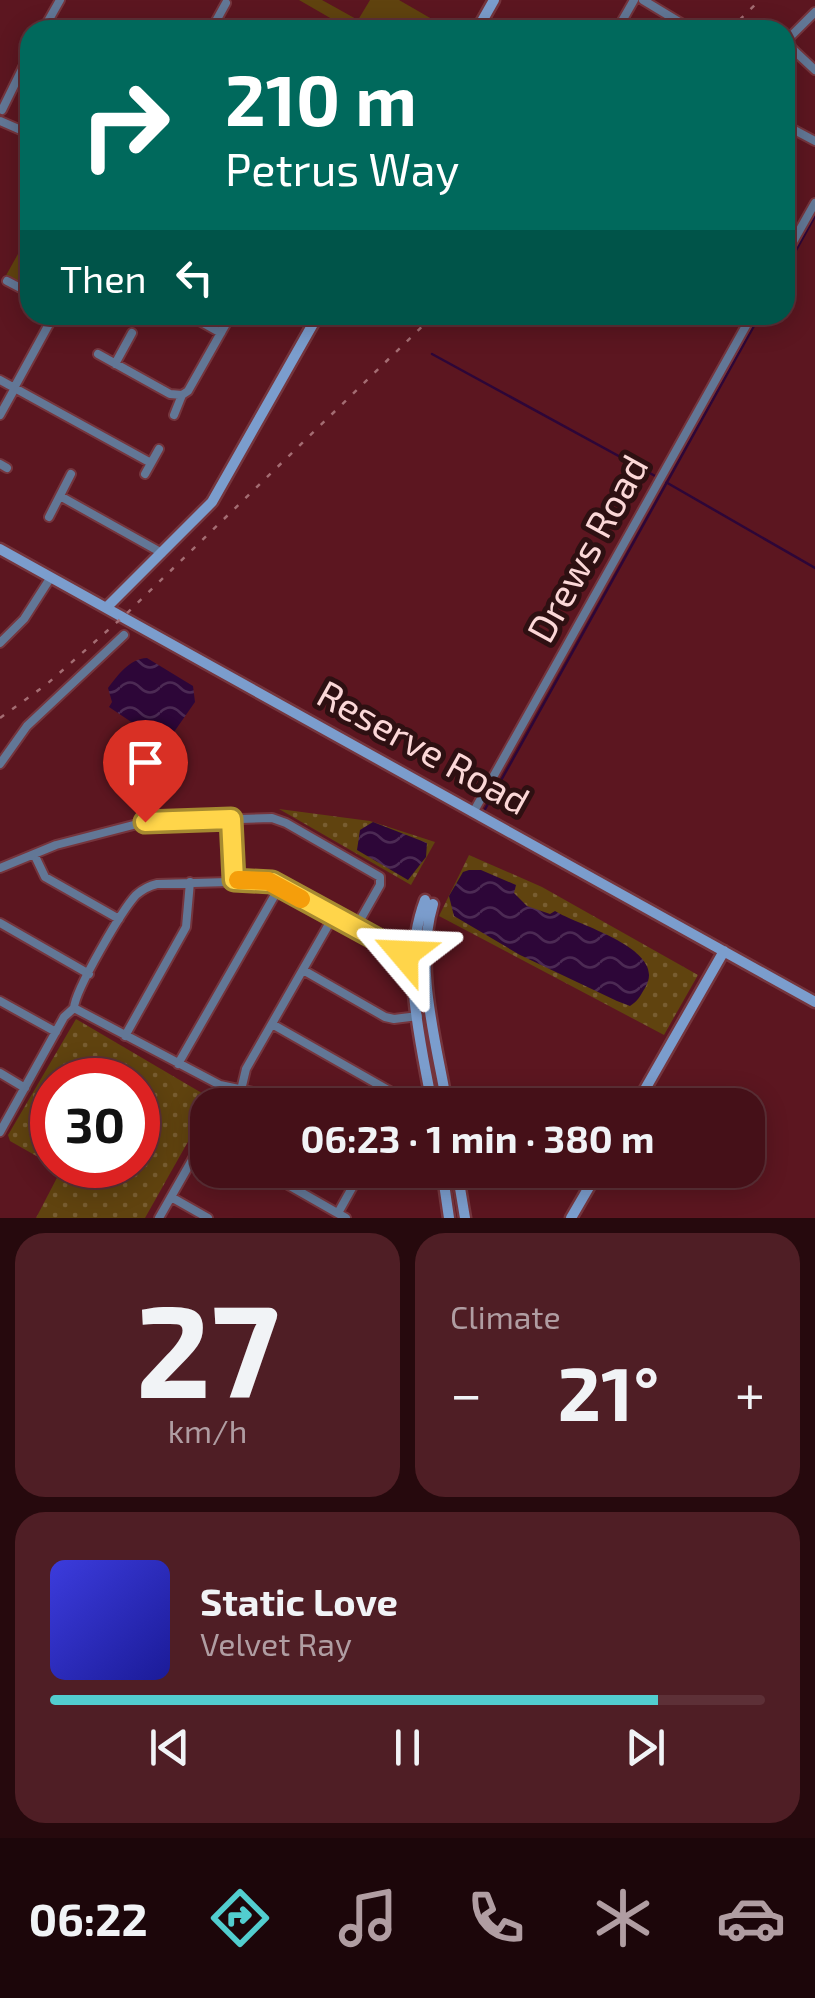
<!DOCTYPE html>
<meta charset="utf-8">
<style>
:root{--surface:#451018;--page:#4f1e25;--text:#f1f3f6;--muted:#b09da2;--line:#5d3037;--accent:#52cdcf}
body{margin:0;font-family:"Exo 2",sans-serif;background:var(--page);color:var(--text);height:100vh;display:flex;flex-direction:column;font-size:38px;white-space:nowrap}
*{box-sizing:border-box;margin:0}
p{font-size:32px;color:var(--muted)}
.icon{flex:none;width:55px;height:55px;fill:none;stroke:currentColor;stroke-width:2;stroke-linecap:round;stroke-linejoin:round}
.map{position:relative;height:1218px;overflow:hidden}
.drawer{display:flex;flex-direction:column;gap:15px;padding:15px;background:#26090d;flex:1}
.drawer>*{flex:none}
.hud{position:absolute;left:20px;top:20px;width:775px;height:305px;border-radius:30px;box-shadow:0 5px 25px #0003,0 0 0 2px var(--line);background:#00695c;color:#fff;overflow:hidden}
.speed{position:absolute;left:30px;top:1058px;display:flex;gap:20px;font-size:50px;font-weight:700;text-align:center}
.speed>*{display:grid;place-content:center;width:130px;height:130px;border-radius:50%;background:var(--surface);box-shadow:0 5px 25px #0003,0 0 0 2px var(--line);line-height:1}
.speed .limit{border:15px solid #d22;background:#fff;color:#111}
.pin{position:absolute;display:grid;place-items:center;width:85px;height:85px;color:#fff;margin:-102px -42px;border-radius:50% 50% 50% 0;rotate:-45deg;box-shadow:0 0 10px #0007}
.pin .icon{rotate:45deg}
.me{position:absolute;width:110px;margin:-55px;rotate:296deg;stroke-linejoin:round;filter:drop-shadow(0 0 8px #0008)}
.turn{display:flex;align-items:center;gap:35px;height:210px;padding:0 40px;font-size:45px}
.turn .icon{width:130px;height:130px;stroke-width:2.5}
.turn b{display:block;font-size:70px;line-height:85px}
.then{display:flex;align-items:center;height:95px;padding:0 40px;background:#0003;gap:20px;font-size:38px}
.big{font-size:75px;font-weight:700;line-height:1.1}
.drawer .tile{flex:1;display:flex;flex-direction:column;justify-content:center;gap:15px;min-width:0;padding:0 35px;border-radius:30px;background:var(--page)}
.drawer .dial{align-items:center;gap:0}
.dial b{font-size:130px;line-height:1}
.song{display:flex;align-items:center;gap:30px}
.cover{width:120px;height:120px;border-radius:15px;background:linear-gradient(135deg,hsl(240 70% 55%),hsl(240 70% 35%))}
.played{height:10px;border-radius:5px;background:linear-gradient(90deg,var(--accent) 85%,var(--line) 85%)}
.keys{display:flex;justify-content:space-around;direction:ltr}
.heat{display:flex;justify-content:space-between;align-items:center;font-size:55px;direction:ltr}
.drawer .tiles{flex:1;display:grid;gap:15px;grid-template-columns:1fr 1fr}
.tile:last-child{grid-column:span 2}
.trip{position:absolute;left:190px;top:1088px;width:575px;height:100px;border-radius:30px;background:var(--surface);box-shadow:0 5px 25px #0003,0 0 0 2px var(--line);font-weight:700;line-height:100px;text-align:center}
.dock{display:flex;height:160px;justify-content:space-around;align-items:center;background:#1c060a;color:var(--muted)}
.dock .icon{width:70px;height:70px}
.dock .selected{color:var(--accent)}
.dock b{font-size:45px;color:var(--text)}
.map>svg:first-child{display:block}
</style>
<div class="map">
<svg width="815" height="1218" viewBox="0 0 815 1218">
<defs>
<pattern id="park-dots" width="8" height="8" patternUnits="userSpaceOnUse" patternTransform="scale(2.5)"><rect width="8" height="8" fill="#60430f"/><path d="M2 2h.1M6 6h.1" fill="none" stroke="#785d31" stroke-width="1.8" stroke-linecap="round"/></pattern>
<pattern id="water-waves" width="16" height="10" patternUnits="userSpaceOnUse" patternTransform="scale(2.5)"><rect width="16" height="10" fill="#2d0638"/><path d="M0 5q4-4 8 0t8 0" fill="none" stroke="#4c2a54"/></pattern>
</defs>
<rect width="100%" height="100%" fill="#5c1620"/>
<!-- green -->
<path fill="#60430f" d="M299,0H322L358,20L370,0H399L451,30H351Z
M23,245L30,249V293L4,279Z"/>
<!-- park -->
<path fill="url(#park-dots)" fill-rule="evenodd" d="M279,809L370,821L435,842L411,885Z
M469,855L542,887L698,975L664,1035L439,916Z
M76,1019L212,1099L145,1218H36L61,1170L10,1141L8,1135ZM138,1080V1165H52V1080Z"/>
<!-- water -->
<path fill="url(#water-waves)" d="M147,658L193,686L195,702L167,742H161L109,707L112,702L108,688C118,675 129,659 147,658Z
M373,822L427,843L426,857L408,880L357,850L360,830Z
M469,870H481L516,885L514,893L527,906L550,914L555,911C579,926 669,949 645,988C640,996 638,1001 630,1006L617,1001L520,955L454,916L449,896L463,872Z"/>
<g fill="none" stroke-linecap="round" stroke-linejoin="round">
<!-- stream -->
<path stroke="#2d0638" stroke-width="2.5" d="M785,270L815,216
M729,315L734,324
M432,354L657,477
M664,481L815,568
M484,811L760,315"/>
<!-- street casing -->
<g stroke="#75353d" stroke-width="12">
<path id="street" d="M643,0L686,26
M622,21L634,0
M115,25L124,30
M43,30L60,0
M211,30L226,3
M785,42L815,12
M785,42L815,70
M2,110L30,53
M0,121L30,134
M785,125L815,141
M785,256L815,203
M7,281L30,293
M189,315L221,333
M140,318L142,315
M98,354L170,394L182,395
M115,364L132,333
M0,380L151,463
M14,388L54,315
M0,415L15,388
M174,415L182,395L188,391L231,315
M0,464L7,468
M145,474L159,449
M60,496L162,553
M49,517L71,474
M0,643L24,619L51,577
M0,764L27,726L124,635
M474,811L752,315
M231,819L234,880
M34,854L45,877L119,919
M0,868L56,845L145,822L272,818L286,823L380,877V885L355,929
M0,923L89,974
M303,970L385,1017L394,1019L418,1016
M0,1001L56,1032
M74,1008C75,990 122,910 136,895C143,889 148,886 157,884L268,881L395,951L411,954
M74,1008L220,1085L263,1094L285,1105
M272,1024L395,1094L407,1096L429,1092
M125,1036L186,927L190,882
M178,1064L280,886
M0,1073L25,1088
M241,1090L246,1069L333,917
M223,1105L228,1088
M0,1132L64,1017L74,1008
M262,1170L346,1218
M401,1170L417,1174L442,1172
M171,1197L208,1218
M338,1213L362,1170
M159,1218L208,1132"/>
</g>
<!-- secondary casing -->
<g stroke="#75353d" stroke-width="15">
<path id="secondary" d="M477,30L494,0
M0,549L815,1002
M107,607L212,502L318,315
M425,900C400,967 420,1036 432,1105
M433,904C414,968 436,1040 447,1105
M636,1105L724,951
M442,1170L449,1218
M457,1170L465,1218
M571,1218L599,1170"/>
</g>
<!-- street -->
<use href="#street" stroke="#627796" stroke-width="8"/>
<!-- secondary -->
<use href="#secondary" stroke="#7b9dcd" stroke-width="10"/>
<!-- rail -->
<path stroke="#a46d73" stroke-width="2.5" stroke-dasharray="5 10" stroke-linecap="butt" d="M729,30L760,0
M0,718L47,684L124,616L434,315"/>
</g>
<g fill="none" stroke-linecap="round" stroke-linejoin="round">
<!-- route casing -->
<g stroke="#a68a30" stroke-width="25">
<path id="route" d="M145,822L231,819L234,880L272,882L404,954"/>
</g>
<!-- route -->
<use href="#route" stroke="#ffd54a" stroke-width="18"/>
<!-- slow -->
<path stroke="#f59e0b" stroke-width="18" d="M238,880L268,881L301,899"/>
</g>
<g text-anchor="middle" stroke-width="10" stroke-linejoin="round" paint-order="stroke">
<!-- street labels -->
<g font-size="38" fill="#fbd7d7" stroke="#2e1012">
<text transform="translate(588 549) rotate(-61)" y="13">Drews Road</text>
<text transform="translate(423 748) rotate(29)" y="13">Reserve Road</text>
</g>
</g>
</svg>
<div class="speed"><div class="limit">30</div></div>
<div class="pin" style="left:145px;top:822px;background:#d93025"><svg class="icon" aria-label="arrive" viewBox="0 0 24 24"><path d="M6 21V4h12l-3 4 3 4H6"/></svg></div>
<svg class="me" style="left:404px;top:954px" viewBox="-20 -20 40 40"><path d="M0-17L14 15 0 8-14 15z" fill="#ffd54a" stroke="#fff" stroke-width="4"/></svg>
<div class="trip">06:23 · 1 min · 380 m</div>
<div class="hud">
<div class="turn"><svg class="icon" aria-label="right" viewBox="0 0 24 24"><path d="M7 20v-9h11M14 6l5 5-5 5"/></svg><div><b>210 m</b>Petrus Way</div></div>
<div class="then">Then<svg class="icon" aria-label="left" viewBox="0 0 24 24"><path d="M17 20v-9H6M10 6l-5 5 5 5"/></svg></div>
</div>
</div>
<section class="drawer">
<div class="tiles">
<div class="tile dial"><b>27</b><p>km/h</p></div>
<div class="tile"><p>Climate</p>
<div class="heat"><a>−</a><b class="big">21°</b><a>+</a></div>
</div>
<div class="tile">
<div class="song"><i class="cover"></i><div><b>Static Love</b><p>Velvet Ray</p></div></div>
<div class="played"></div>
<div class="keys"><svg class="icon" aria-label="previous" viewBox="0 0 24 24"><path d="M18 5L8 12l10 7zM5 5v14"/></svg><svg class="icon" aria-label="pause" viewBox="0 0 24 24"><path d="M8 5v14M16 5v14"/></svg><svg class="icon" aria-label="next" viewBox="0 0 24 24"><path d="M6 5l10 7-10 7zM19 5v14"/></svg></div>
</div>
</div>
</section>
<nav class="dock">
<b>06:22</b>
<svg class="icon selected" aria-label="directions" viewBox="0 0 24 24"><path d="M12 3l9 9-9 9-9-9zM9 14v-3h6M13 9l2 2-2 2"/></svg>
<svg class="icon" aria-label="music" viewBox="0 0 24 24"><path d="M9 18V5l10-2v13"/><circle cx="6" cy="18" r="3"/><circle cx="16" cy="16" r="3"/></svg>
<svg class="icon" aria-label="phone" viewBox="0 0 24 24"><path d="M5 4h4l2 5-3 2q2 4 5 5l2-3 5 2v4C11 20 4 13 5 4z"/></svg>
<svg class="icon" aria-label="climate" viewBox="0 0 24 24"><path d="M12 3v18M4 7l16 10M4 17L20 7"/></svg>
<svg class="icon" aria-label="car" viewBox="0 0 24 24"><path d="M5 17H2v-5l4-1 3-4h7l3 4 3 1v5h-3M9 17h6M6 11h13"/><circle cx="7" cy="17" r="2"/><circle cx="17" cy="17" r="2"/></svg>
</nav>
